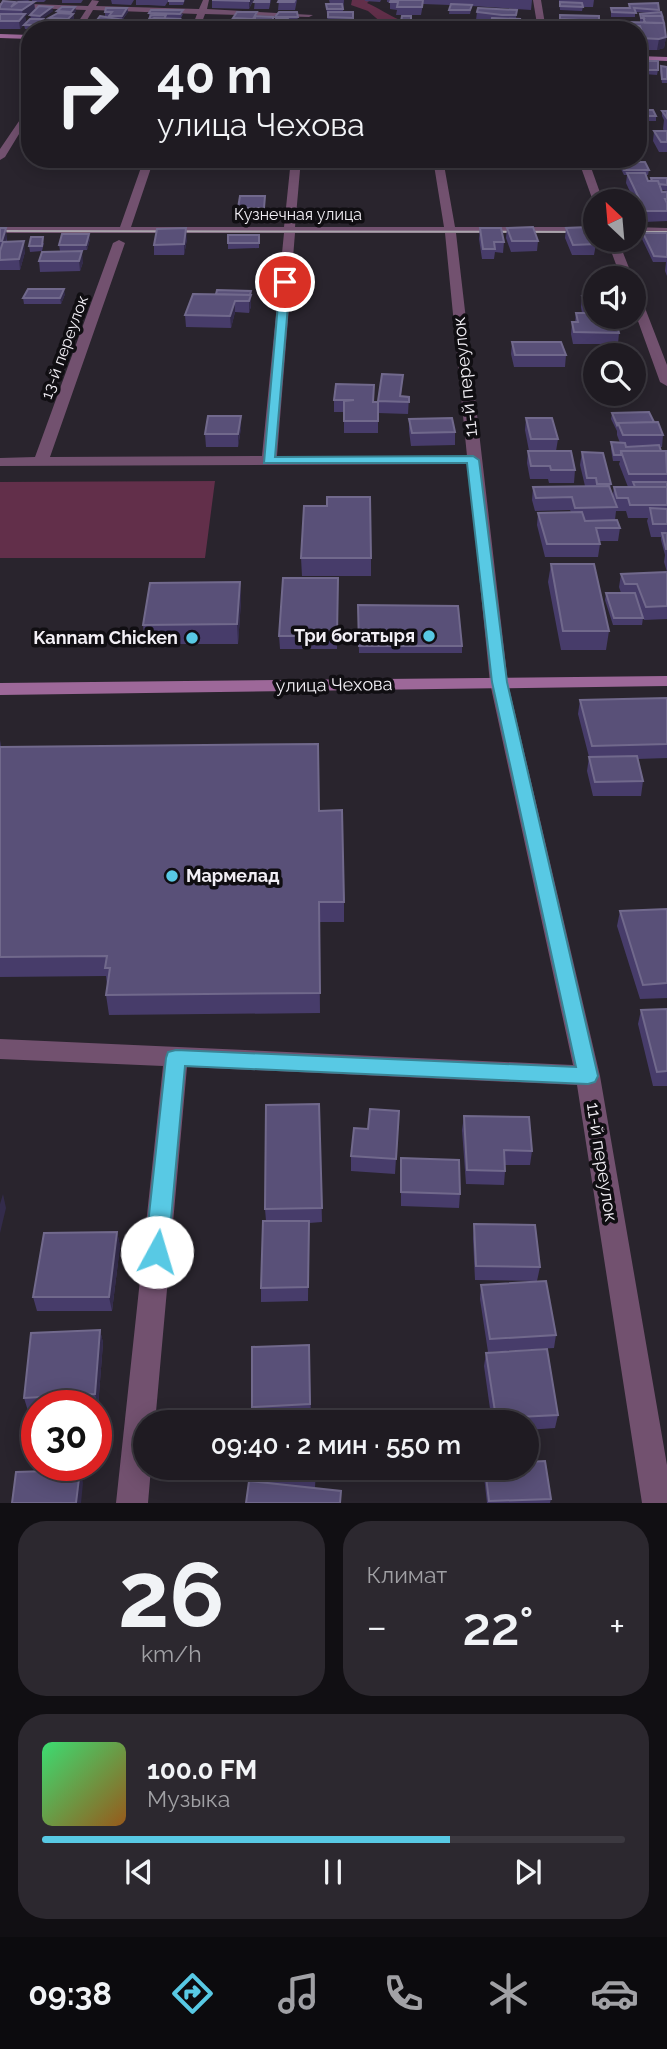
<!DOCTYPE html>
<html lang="ru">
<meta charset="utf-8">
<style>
:root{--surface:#1f1b22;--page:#2c282f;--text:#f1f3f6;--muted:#a1a1a5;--line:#3c3940;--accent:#58c9e4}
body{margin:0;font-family:Raleway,sans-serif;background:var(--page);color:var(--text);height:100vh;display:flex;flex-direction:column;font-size:26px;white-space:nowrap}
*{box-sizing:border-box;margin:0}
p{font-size:23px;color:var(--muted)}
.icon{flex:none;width:38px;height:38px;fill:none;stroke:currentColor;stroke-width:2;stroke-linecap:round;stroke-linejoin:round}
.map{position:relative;height:1503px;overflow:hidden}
.drawer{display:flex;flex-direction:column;gap:18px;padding:18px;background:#110f13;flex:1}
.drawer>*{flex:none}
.top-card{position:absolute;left:21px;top:21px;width:626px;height:147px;border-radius:28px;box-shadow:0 4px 18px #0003,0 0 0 2px var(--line);background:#1f1b22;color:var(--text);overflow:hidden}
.needle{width:46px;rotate:334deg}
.controls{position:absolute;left:583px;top:189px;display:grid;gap:14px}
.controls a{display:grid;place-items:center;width:63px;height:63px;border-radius:50%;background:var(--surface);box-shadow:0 4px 18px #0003,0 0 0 2px var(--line);font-size:35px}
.speed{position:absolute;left:21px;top:1390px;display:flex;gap:14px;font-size:35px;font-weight:700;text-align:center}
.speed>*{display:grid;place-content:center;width:91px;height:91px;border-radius:50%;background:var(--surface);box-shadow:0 4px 18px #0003,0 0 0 2px var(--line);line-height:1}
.speed .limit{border:10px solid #d22;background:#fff;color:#111}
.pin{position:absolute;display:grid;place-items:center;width:60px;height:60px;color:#fff;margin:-30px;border:4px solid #fff;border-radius:50%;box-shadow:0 2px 7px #0007}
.me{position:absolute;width:77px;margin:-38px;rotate:6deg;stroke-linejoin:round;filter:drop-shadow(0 0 5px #0008)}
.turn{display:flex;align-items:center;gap:24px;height:147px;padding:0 21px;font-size:32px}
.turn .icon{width:91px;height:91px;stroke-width:2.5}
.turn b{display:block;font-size:49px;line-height:60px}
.big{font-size:52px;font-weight:600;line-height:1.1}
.drawer .tile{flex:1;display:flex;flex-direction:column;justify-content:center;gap:10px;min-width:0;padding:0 24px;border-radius:28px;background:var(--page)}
.drawer .dial{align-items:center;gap:0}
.dial b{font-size:91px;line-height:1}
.song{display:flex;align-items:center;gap:21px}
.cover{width:84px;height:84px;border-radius:10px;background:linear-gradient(135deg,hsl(140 70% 55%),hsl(30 70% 35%))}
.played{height:7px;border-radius:4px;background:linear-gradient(90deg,var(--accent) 70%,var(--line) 70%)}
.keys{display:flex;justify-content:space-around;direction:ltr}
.heat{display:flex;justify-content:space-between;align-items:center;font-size:38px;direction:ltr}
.drawer .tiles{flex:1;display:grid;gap:18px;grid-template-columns:1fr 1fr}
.tile:last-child{grid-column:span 2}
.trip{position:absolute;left:133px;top:1410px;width:406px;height:70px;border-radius:35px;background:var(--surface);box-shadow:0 4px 18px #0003,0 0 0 2px var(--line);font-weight:600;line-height:70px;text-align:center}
.menu{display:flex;height:112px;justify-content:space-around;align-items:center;background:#0c0b0e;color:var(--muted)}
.menu .icon{width:49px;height:49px}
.menu .on{color:var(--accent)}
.menu b{font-size:32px;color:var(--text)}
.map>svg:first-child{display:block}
</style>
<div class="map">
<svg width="667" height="1503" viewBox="0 0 667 1503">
<rect width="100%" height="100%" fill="#29242d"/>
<!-- green -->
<path fill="#622f4a" d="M352,0H370L367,3C383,10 396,21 414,24C433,26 453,15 469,30H390L368,11L351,5Z
M215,481L205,558H0V482Z"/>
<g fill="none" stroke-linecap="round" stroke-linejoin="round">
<!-- minor -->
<path fill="#72516f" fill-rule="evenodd" d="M92,0L99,1L96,6L199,9L203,0H209L207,9L313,15L309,17L205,14L199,30H191L197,14L93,10L81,30H73L86,10L0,7V3L88,6Z
M30,105V116L5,157L0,160V149Z
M144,159H154L131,227H284L291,159H301L295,227H444L433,159H443L455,227H595V233H456L508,683L600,1076L667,1465V1503H642L577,1085L187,1067L155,1423H145V1468H151L148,1503H116L163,1066L0,1059V1039L573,1065L490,683L468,464L0,466V458L35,457L113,243L119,240L125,243L50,457L262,456L284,233H0V227H120ZM295,233H445L467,456H277Z
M634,227L667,228V234L634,233Z"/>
<!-- tertiary -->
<path fill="#72516f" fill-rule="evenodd" d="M533,0H541L546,30H538Z
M578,159H588L603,201L595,203L593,201Z
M607,240H618L633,278H621Z
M634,291L640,295L667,365V386L660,382L634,310Z"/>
<!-- secondary -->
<path fill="#9d6899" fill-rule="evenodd" d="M0,34L30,35V39L0,38Z
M639,56L667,57V61L639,60Z
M667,676V686L0,695V683Z"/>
<!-- tram -->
<path stroke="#aaa6ad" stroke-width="2" d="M0,231L595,232
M634,232H667"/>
</g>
<!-- wall -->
<path fill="#473c6a" d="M10,0H30L28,1Z
M32,0H46L44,2H32Z
M62,0H83L81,3H62Z
M111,0H134L131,5L112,4Z
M136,0H169L165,6L148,5V4V5H136Z
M185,0L183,5H169V1Z
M212,0H253V1L249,9L212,8Z
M255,0H271L269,9H254Z
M279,0H297L295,10H278Z
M329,0H344L343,12H353V26L328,25L326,4H330Z
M365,0H381L380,2L365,1Z
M387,0H532L531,10L472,6L470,14H449L450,5L423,4L421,15H396L397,10L390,9V2H387Z
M559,0H594L593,7H583L582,11L560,10Z
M15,2L16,4L34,2L35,10L25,16L26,22L20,29H0V6Z
M629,4L659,10L658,13L666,37L664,48L657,50H639V30H587V28H585V30H561L562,28L559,27L560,15L599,21L643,23L640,22V18L650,13L635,12V17H611V8H629Z
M127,8L128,12L123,19L124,28L123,30H95L94,24L109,17L110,16H105V12Z
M517,10L516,18L520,19L519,27L491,26L492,21L476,20L477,12Z
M53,11L41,19L43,24L38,29H25L24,25L31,19L30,15Z
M57,11H76L73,14L74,18L69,23H65L66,26L63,30H45V27L50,21L49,18L57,14Z
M257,12V16L274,21V29L275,17L297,12L298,21H289L291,30H244L254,26L255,29L256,26H255V20L253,23H237L235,30H214L233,21V18Z
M149,13L183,14L181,18H166L181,27L179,30H142V25L150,21V17H149Z
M411,16L410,25H401V21Z
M645,61L658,70L657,75L644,74Z
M661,66L667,67V83H662L660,71Z
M641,110L656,116V121H643L640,115Z
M662,111H667V152H659L653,141L654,131H664L663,129L664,120L662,116Z
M639,129L644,139L643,148H639Z
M620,162L649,170L648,175H645L648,181H650L651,178H667V191L662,190V192H667V221L644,222L626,183L627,175H624L620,167Z
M265,206L264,218H239L238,208Z
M0,228L7,238V242L25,252L20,270H0Z
M480,228L504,242L503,253L495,252L494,259H482L479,239Z
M507,228L538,241L537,251L511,252L506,238Z
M566,228L596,244L594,255H572L565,238Z
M643,233H667V276L665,271L666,262H653L642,239Z
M259,235V248L228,249V243Z
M90,239L87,250L60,251L59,245Z
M187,239L184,255H154V245Z
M44,243L42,251L30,252L29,246Z
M42,252L83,262L80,271L40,272L39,261Z
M251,291V306L249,313L235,312L231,328L186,327L185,315L216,294Z
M65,294L61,304H24L23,298Z
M582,296H595V317H617L616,320L619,333L618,344H573L571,334L572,322H575L576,313H582L581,307Z
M512,342L566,355L565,367H514L511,354Z
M592,359H595V370H592L591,365Z
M403,375L401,396L409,397L408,414L378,413V401Z
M334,400L378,402V433H344V412H334Z
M612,413L654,422L663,435L662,447H660L661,451L667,453V572L664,562L665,555L661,540V537H651L647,521L648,518H628L626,511H616L615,520H584L620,528L618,541H599L600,544L598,557H545L537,525L538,513L571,512L570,510L535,511L532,500L533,487L585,486L580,465L582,452L611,484L610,489L613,495L614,487H628L619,464L620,461H613L611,449V442L620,443L617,435V431L611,419Z
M241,416V428L238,447H206L205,434Z
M526,418L558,439L556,451L575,470L574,483H549L548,479H530L527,463L528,451H529L525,430Z
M409,419L455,432V445L411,446L409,431Z
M301,558H371V576H302Z
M551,564L609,631L606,650H561L548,582Z
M667,572V619L644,620L641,613L643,618L642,625H613L605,600L606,593H621L619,587L621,574Z
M338,578L337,649H280L279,636Z
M240,582L241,601L238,644H145L143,625Z
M358,605L462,646V653H359Z
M667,698V758L637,759L643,781L641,796H593L587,771L589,757L578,714L580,700Z
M0,740L1,747L319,811L344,902V922H319L320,1013L109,1015L106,995L107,985L106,976L0,977Z
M667,909V998L640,999L617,926L620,911Z
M667,1009V1086H653L638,1024L641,1010Z
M319,1104L322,1222L309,1223L308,1301L261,1302V1288L266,1221L265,1209Z
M399,1111L395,1174L351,1171V1156L368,1129Z
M464,1116L532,1151L530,1165H505V1171L504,1185L466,1184L462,1130Z
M401,1158L460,1194L459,1208L401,1206Z
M474,1224L540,1267L537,1281L475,1280L473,1239Z
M117,1232L120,1246L112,1311H37L33,1297Z
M481,1285L556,1335L554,1348L488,1352L480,1299Z
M100,1330L103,1343L98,1407L96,1408V1405H37V1411H28L24,1398Z
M309,1345L311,1418L253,1420L252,1407Z
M486,1353L558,1415L555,1428L527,1430V1423H492L484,1366Z
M248,1468H316L315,1488L248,1486Z
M483,1468H527L551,1499L550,1503H487Z"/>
<!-- shaded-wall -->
<path fill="#332b4b" d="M249,0H253L249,9Z
M34,2L35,10L25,16L26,22L20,29L19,21L23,17L22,10Z
M52,7L53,11L41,20L40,16Z
M75,7L76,11L73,14L74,18L69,23L68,19L71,16V12Z
M127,8L128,12L122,20V16Z
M43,19V24L38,29L37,25Z
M180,19L181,27L179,30H176L175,26Z
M124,20V28L123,30H121V25Z
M666,37L664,48L657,50L659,39Z
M6,228L7,238L4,251L2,241Z
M186,228L187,239L184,255V244Z
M89,234L90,239L87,250L86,245Z
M24,241L25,252L20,270L19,259Z
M82,251L83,262L80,271L79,261Z
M64,289L65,294L61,304L60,298Z
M251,291V306L249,313V300Z
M235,301V312L231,328L230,316Z
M241,416V428L238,447V434Z
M240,582L241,601L238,644L237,624Z
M3,1194L6,1208L0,1233V1204Z
M117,1232L120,1246L112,1311L109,1297Z
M100,1330L103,1343L98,1407L95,1394Z
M80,1470L83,1483L81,1503H76Z"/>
<!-- building -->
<path fill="#595078" stroke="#71698c" stroke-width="2" d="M169,0H183V1H169Z
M212,0H249V1Z
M255,0H269V2H254Z
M279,0H295L294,2H278Z
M391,0H423L422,7H397L398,2H390Z
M3,1L15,2L11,7L18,2H34L22,10L0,9V6Z
M560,2L582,3L583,7L560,6Z
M658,3L659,10L634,8L636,13L612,12L611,8H630L629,4Z
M326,4H342L343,9H327Z
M451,4L472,5L470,10H449Z
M39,6L52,7L40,16L30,15Z
M62,7H75L71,12L57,11Z
M106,8H127L122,16H109L112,12H105Z
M478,8L517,10L516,15H502L477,12Z
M151,10H183L180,14L149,13Z
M237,12H257L253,19L233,18Z
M279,12H297L298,17H275Z
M328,12H353V18L328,17Z
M661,12L663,18L662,16H643L644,18H641L640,14Z
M58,13L73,14L68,19L49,18Z
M0,14H25L19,21H0Z
M151,15H166L164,19H149Z
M560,15L599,16V21L560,19Z
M100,16L124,20L121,25L94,24Z
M255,16L273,17V22H255Z
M402,16H411V21H401Z
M643,16H662L664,23H645Z
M154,18L180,19L175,26L142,25Z
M492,18L520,19L519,24L491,23Z
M30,19H43L37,25H24Z
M276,19H288L291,30H273Z
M49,21H65L62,27H45Z
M218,21H237L234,30H214Z
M588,21L664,23L666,37L659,39L639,38V30H612V28L641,29L640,26L601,25L602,30H588Z
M328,22H348V27H351L352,30H327Z
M562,24L585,25V29L562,28Z
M246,26H254L252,30H244Z
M256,26H273L272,30H254Z
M368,26H388L386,30H366Z
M406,26L421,27L420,30H391L392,28L404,29Z
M479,26L520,27L521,30H479Z
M429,27H442V30H429Z
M645,61H658V70H645Z
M661,66L667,67V79H662Z
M641,110H653L656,116H644Z
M662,111H667V118Z
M639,129L644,139H639Z
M654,131H667V142H661Z
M620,162H645L649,170H624Z
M627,173H645L648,181H658L662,192H667V199H665L667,203V211H645Z
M651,178H667V185L659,184L658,181H652Z
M240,196H265L264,208H238Z
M533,227L538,241H512L507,228Z
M588,227L596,244L573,245L566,228Z
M0,228H6L2,241H0Z
M186,228L184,244L154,245L157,229Z
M480,228H501L504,242H494L495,249H483Z
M643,233H667V257L654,256Z
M62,234H89L86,245H59Z
M228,235H259V243H228Z
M31,237H43L42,246H29Z
M24,241L19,259L0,260V251L3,242Z
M82,251L79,261H39L42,252Z
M28,289H64L60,298H23Z
M217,290L251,291L250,295L216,294Z
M193,294L251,295L249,301H235L230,316L185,315Z
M582,296H595V308H585Z
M576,313H595V317H615L619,333L574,332L572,322H578Z
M512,342H561L566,355H515Z
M604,354H632L633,355H604Z
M382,374L403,375L400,396L409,397V402L378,401Z
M336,384L374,385L373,402H378V421H344V401L354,400H334Z
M649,412L654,422L618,423L617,425L612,413Z
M208,416H241L238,434H205Z
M452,418L455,432L412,433L409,419Z
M526,418H552L558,439H531Z
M658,422L663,435H623L618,423Z
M611,442L625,443L626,447L659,445L661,451H621V455H614Z
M528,451H571L575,470H551L550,466H531Z
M621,451H666L667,474H629Z
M582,452L603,453L611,484H597L596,478H587Z
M633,482H667V487H635Z
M609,486L617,507L575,508L572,497L536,498L533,487Z
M614,487H667V505H630L628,498H617Z
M327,497H370L371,558H301L304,506H327Z
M650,508L667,509V524H653Z
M582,512L585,521L617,520L620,528H596L600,544H547L538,513Z
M662,533H667V549H666Z
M551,564H594L609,631H563Z
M667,572V606L646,607L637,584H625L621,574Z
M283,578H338L337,636H279Z
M240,582L237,624L143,625L150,583Z
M606,593H635L643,618H614Z
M358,605L458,606L462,646H359Z
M667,698V744L592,746L580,700Z
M318,744L319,811L342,810L344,902H319L320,993L106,995L110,968H105L107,956L0,957V747Z
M637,756L643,781L595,782L589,757Z
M667,909V983L643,985L620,911Z
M667,1009V1071L657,1072L641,1010Z
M319,1104L322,1208L265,1209L266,1105Z
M370,1109L399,1111L396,1159L351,1156L354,1128L368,1129Z
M464,1116L529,1117L532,1151L504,1150L505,1171L467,1170Z
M401,1158L459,1160L460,1194L401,1192Z
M263,1221H309L308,1287L261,1288Z
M474,1224L535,1225L540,1267L476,1266Z
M117,1232L109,1297H33L44,1233Z
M546,1281L556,1335L490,1339L481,1285Z
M100,1330L95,1394L24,1398L31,1333Z
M309,1345L310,1404L252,1407V1347Z
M547,1349L558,1415L496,1418L486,1353Z
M545,1461L551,1499L489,1501L485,1468H527V1462Z
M248,1468H315L314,1481L247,1477Z
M80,1470L76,1503H12L16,1472Z
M249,1481L341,1491L340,1503H246Z"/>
<!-- route -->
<path fill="#58c9e4" stroke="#398394" stroke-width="2" d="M285,280L290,282L275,457L473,456L479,460L507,682L598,1076L595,1082L588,1084L185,1066L168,1252L165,1260L157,1262L149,1260L145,1252L166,1058L168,1052L176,1050L576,1067L492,682L467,463H264L280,282Z"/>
<!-- markers -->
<g fill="#58c9e4" stroke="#100e12" stroke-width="2.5">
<circle cx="429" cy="636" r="7"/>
<circle cx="192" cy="638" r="7"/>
<circle cx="172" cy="876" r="7"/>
</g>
<g text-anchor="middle" stroke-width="7" stroke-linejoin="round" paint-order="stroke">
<!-- far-street labels -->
<g font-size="16" fill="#f2eff5" stroke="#100e12">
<text x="298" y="220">Кузнечная улица</text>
<text transform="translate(64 347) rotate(-70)" y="6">13-й переулок</text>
</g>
<!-- street labels -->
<g font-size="18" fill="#f2eff5" stroke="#100e12">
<text transform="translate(465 377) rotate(-96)" y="6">11-й переулок</text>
<text transform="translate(334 685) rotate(-1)" y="6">улица Чехова</text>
<text transform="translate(602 1162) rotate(81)" y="6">11-й переулок</text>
</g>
<!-- poi labels -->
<g font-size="18" font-weight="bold" fill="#f2eff5" stroke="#100e12" text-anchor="end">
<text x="415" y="642">Три богатыря</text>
<text x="178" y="644">Kannam Chicken</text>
<text x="186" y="882" text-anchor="start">Мармелад</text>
</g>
</g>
</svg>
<div class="controls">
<a><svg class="needle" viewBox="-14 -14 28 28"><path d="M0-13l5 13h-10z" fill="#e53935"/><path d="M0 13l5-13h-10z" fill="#a1a1a5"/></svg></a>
<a><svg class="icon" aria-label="sound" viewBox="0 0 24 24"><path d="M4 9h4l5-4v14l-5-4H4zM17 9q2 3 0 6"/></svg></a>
<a><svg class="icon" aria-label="search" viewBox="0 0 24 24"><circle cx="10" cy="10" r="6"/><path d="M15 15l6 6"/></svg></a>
</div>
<div class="speed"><div class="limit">30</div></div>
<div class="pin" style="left:285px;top:282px;background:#d93025"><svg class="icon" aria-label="arrive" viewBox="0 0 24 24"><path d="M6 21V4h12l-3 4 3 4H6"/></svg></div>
<svg class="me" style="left:157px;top:1252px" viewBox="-20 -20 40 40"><circle r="19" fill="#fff"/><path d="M0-13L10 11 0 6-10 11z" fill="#58c9e4"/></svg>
<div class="trip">09:40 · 2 мин · 550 m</div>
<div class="top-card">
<div class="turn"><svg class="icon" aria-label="right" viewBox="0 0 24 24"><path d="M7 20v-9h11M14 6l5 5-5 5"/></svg><div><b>40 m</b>улица Чехова</div></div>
</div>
</div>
<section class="drawer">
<div class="tiles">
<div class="tile dial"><b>26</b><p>km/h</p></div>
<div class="tile"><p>Климат</p>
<div class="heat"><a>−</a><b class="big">22°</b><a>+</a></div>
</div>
<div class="tile">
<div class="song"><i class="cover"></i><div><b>100.0 FM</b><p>Музыка</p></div></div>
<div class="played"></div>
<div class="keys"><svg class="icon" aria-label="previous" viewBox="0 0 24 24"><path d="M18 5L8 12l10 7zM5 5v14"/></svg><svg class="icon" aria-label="pause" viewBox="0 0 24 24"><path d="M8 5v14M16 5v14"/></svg><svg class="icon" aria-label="next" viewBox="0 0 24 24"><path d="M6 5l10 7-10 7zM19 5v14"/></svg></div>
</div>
</div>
</section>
<nav class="menu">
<b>09:38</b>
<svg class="icon on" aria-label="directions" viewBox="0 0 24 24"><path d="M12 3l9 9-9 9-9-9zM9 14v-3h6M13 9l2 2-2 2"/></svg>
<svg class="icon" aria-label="music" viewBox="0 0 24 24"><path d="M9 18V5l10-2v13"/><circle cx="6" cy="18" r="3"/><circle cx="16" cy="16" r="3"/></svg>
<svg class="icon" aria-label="phone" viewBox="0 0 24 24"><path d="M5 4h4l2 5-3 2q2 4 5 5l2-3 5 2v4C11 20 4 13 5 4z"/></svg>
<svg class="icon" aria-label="climate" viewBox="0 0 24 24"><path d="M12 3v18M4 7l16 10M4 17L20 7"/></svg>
<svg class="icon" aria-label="car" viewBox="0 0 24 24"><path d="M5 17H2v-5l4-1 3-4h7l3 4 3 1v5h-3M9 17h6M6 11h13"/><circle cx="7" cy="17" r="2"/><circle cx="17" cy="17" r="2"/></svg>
</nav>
